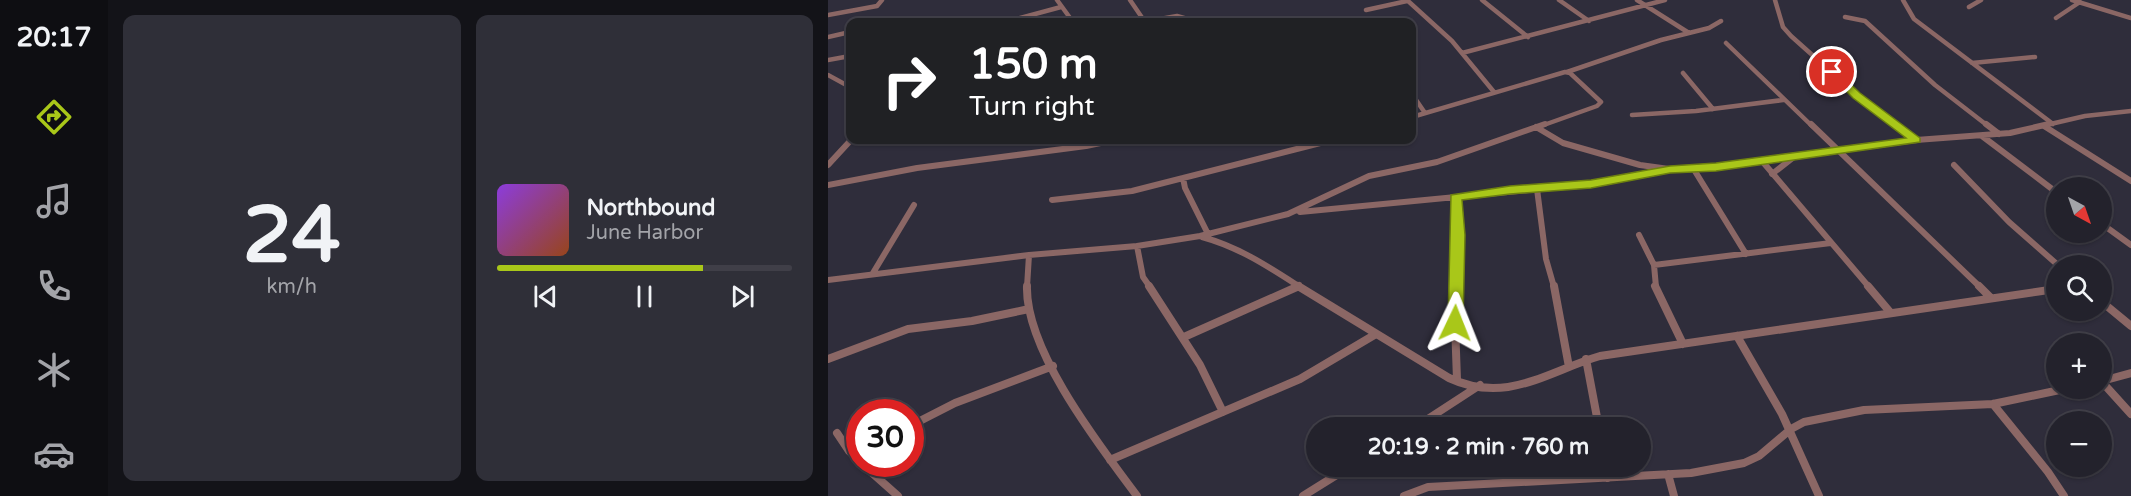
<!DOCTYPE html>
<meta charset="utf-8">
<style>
:root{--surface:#23222c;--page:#2f2f38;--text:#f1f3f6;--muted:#a3a4a9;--line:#403f48;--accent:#a9c719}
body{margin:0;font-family:"Varela Round",sans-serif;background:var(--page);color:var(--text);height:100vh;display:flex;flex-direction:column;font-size:22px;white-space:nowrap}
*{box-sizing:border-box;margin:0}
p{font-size:20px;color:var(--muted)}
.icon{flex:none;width:33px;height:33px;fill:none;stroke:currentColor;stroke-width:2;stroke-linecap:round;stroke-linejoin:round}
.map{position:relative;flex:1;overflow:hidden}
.sheet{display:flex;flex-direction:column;gap:15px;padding:15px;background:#131318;width:720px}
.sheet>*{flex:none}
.guide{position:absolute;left:18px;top:18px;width:570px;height:126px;border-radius:12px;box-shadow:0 2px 4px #0004,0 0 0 2px var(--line);background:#202124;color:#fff;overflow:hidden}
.needle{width:39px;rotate:140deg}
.tools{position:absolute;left:1218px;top:177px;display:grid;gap:12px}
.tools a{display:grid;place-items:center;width:66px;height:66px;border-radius:50%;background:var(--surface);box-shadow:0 2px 4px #0004,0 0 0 2px var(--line);font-size:30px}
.speed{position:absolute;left:18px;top:399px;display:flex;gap:12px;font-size:30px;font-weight:700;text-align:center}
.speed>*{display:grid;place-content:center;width:78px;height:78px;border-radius:50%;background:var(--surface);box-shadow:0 2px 4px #0004,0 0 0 2px var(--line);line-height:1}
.speed .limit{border:9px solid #d22;background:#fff;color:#111}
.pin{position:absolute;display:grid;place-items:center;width:51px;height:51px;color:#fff;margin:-26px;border:3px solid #fff;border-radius:50%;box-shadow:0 2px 6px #0007}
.me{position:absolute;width:66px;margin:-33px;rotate:2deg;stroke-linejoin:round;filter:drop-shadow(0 0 4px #0008)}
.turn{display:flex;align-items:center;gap:21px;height:126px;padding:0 24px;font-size:27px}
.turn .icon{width:78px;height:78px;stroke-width:2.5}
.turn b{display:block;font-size:42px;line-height:51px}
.sheet .tile{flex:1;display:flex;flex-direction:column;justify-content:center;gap:9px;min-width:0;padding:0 21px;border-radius:12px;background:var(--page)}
.sheet .dial{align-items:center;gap:0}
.dial b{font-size:78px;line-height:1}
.song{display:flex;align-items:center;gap:18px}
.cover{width:72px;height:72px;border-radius:9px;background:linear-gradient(135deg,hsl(270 70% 55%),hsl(20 70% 35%))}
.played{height:6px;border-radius:3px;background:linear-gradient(90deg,var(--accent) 70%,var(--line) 70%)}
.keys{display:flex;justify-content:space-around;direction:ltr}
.sheet .tiles{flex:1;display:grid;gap:15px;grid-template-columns:repeat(2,1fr)}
.trip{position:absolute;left:478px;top:417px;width:345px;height:60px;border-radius:30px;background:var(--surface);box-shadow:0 2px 4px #0004,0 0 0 2px var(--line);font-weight:700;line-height:60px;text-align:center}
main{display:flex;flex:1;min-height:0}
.tab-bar{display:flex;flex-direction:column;width:108px;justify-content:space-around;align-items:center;background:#0e0e12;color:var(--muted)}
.tab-bar .icon{width:42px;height:42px}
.tab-bar .active{color:var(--accent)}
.tab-bar b{font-size:27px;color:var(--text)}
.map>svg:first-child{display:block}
</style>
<main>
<nav class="tab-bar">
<b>20:17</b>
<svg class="icon active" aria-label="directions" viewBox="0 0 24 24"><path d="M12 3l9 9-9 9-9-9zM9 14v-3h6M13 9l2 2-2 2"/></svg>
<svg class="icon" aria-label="music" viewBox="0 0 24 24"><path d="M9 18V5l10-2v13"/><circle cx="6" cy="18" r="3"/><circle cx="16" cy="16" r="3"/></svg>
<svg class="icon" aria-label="phone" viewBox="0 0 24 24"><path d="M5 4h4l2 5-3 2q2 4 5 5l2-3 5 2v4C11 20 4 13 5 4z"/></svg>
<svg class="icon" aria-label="climate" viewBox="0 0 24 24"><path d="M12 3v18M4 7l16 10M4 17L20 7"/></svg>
<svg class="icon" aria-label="car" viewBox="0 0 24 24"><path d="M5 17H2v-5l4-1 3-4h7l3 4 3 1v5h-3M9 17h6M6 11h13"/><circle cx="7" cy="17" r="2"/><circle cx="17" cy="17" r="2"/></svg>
</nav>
<section class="sheet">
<div class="tiles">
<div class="tile dial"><b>24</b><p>km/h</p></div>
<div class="tile">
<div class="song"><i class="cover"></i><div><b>Northbound</b><p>June Harbor</p></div></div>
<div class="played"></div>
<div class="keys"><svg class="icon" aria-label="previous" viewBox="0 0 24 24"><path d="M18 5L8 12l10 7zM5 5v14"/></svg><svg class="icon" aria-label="pause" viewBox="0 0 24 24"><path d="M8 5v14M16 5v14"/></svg><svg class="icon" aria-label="next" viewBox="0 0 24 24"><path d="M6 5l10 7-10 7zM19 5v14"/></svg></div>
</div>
</div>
</section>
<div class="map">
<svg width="1303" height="496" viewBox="0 0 1303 496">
<rect width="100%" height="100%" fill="#2f2d3b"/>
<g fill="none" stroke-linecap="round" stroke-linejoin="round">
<!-- street-far2 -->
<path stroke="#8b6765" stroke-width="4.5" d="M229,0L245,22
M302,0L317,22
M579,0L624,41L666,92
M654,0L700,37
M731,0L761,21
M809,0L861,33
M947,0L955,27L963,36L1029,95L1069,126
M1075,0L1086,19L1225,124
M1244,0L1303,18
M1141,7L1153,0
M538,10L579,1
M0,15L49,6L54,0
M1017,17L1037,21L1107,85L1160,126
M1228,18L1252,2
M177,22L233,7
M315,22L349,16L370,22
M0,37L22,32
M898,43L984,126
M634,53L837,0
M0,60L22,56
M1144,63L1207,57
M739,72L833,40L881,28L893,21
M855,73L885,109
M0,75L22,87
M584,94L597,113
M804,115L868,111L955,100
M584,117L737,72L742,73L773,102L769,106L713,126
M1214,126L1257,116L1303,111"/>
<!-- street-far1 -->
<path stroke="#8b6765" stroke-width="6" d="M983,124L1152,287
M1067,124L1088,140
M1158,124L1171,134
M1216,126L1303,181
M708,127L735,143L812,165L841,169L888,167L1088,140L1182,133L1221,124
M1154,136L1228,192
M934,161L1041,287
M0,165L23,140
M1126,165L1181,222L1231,266
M865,168L918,254
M944,174L966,157
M355,178L357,188L380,234
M0,185L89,168L258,146L287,140
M709,189L718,259L726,287
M628,197L631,235L629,287
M224,200L304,191L504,140
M472,212L763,184L839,170
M1274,224L1303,245
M811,235L826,265L828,287
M374,237C411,247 441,267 472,287
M309,246L315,277L322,287
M826,265L1003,243
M45,273L86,205
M0,280L201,255L309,246L372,236L460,214L541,176L609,162L717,124
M199,287L201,255
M468,287L471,286"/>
<!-- street -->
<path stroke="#8b6765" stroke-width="8" d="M199,286C197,350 271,445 309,496
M321,286L372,365L395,412
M470,286L621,378C679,405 720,371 772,356L1228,289
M629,286L627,323L629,380
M726,286L741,367
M827,286L855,344
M1040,286L1062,312
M1151,286L1163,298
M1274,302L1303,326
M909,336L954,414L991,496
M356,337L471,286
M0,359L80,329L144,321L201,309
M758,359L771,428
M1274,381L1303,373
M1274,382L1303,414
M1165,404L1220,472L1236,496
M82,426L127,403L225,366
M586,428L652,385
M9,433L21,451L32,461
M282,460L472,379L548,334
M34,464L70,496
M778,466L780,478
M840,474L846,496
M475,496L523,466
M576,496L600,487L863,473L916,463L931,456L963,429L976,422L1036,410L1165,404L1241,388"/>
</g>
<!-- route -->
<path fill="#a9c719" stroke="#6e8110" stroke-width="1.5" d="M1001,70H1008L1032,93L1092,138V142L888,171L842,173L763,188L682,194L634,200L637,235L635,323L633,327H622L620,323L623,195L682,186L763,180L842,166L888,163L1078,138L1025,98L1001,74Z"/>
</svg>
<div class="tools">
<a><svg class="needle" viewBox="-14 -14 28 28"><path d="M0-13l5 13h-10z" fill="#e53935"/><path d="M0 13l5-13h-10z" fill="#a3a4a9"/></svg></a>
<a><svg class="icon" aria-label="search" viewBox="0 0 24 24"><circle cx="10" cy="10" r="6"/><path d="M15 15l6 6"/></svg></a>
<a>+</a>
<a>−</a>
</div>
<div class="speed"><div class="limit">30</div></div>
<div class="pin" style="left:1004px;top:72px;background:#d93025"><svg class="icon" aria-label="arrive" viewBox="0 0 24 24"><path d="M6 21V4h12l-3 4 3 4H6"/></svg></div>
<svg class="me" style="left:627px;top:323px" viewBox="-20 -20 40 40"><path d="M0-17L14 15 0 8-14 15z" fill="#a9c719" stroke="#fff" stroke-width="4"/></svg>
<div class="trip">20:19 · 2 min · 760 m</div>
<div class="guide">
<div class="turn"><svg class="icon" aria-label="right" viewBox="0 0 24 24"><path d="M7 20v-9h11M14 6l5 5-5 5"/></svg><div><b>150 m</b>Turn right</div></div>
</div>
</div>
</main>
